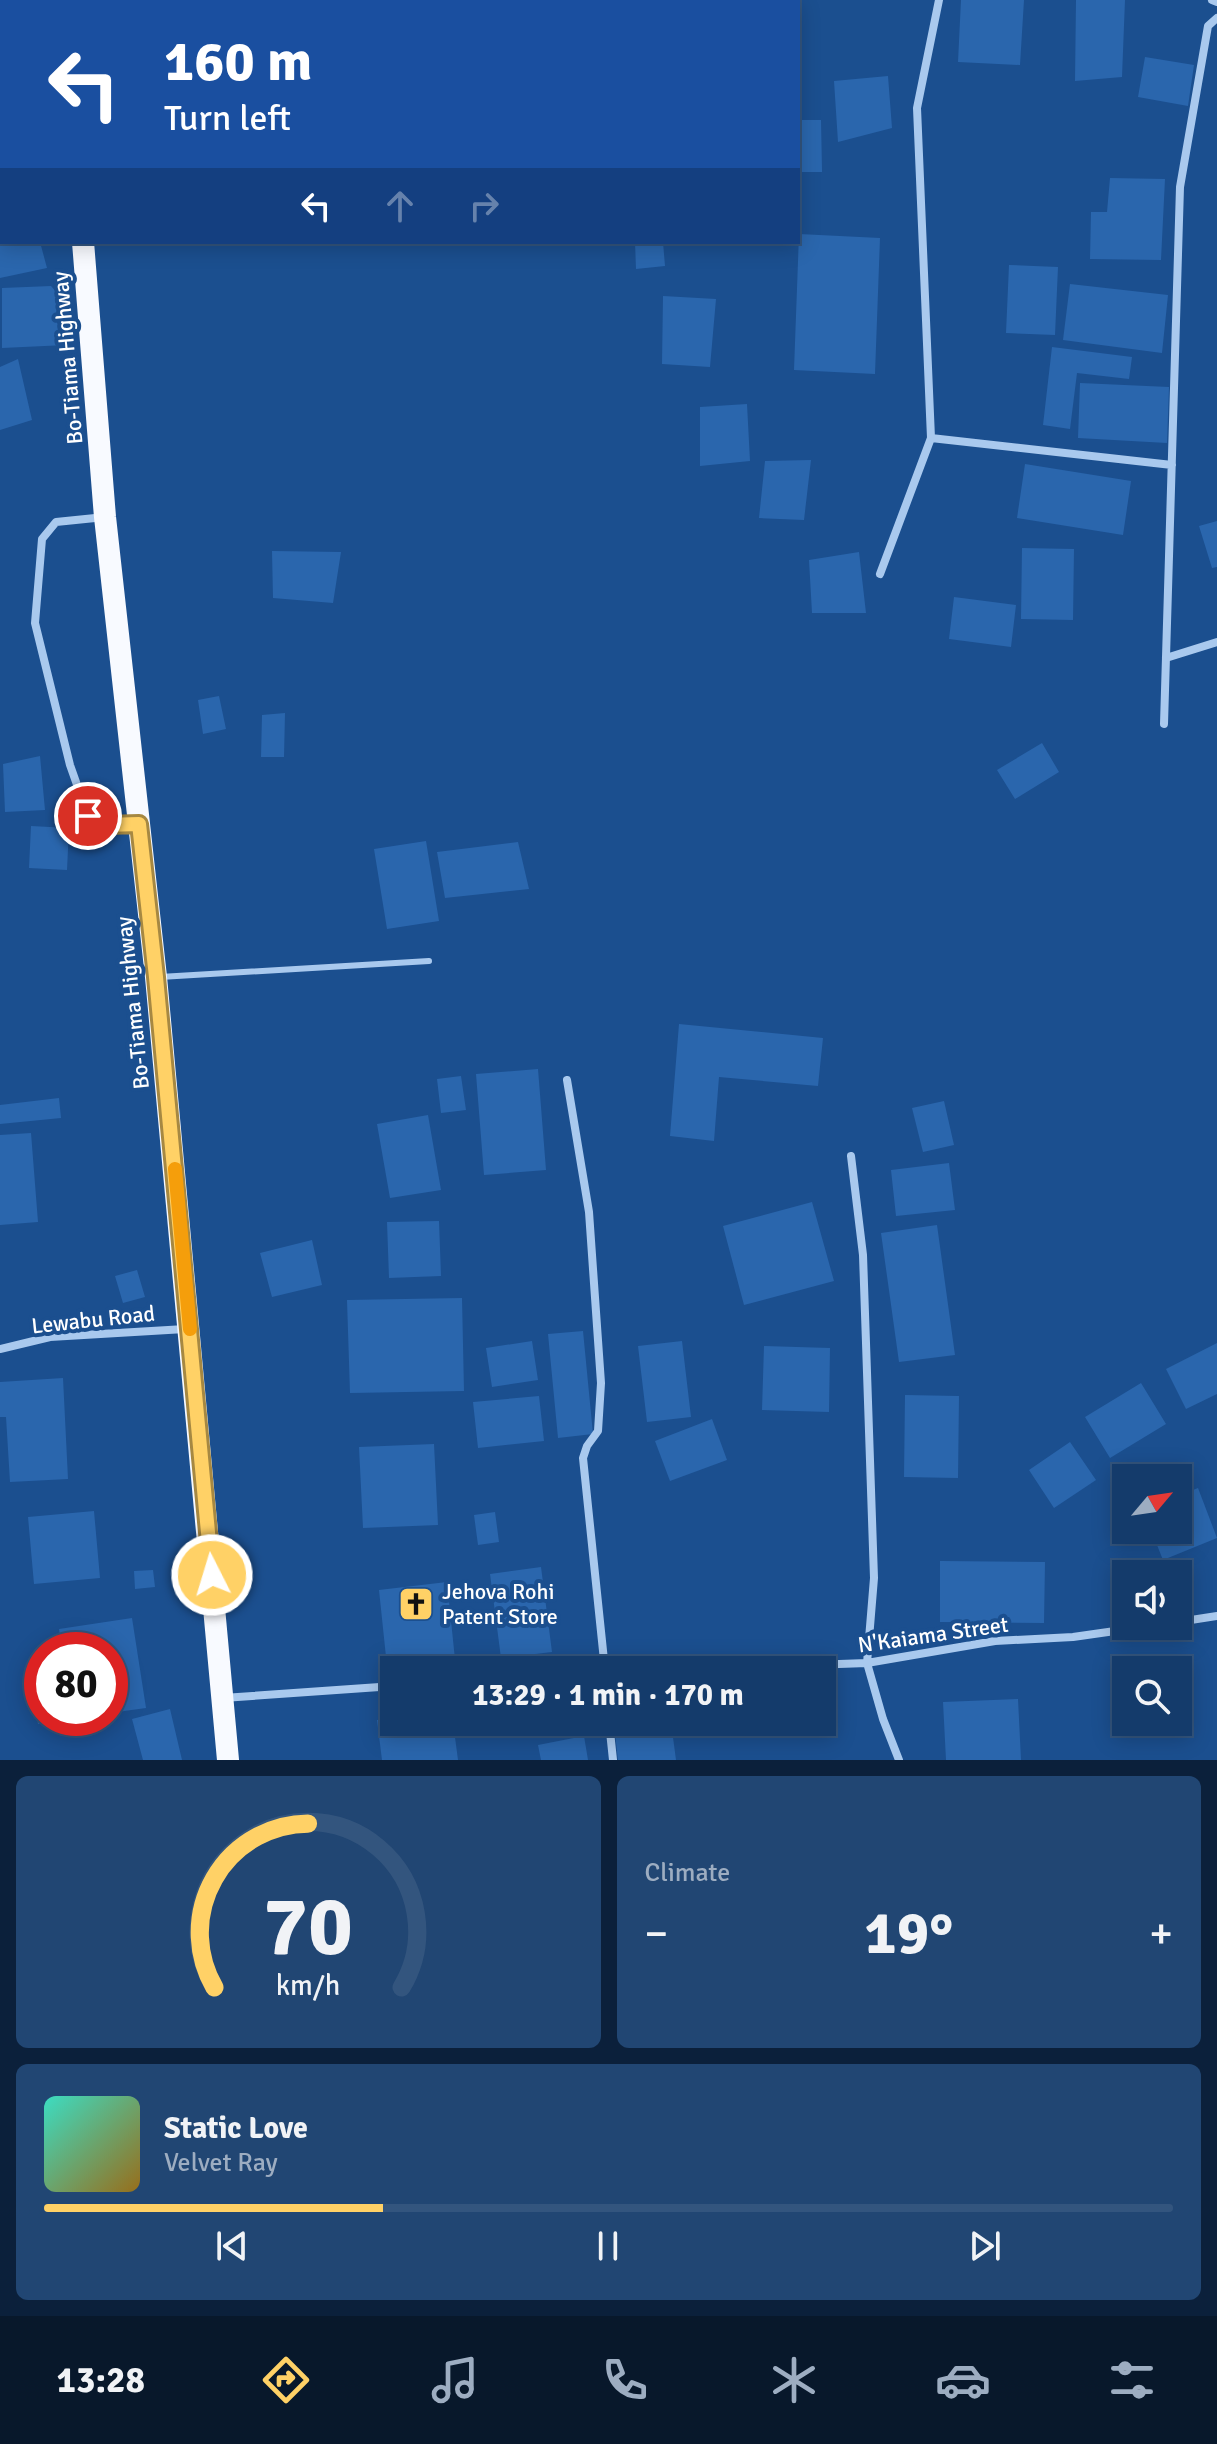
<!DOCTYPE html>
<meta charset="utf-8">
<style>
:root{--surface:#143b6b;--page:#214673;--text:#f1f3f6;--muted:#9dadc1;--line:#33557e;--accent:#ffd166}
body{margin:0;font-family:Signika,sans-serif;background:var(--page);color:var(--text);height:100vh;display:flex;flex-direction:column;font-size:30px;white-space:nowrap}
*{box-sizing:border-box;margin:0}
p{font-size:26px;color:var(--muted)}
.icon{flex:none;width:44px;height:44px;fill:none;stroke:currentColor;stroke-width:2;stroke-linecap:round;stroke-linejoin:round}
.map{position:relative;height:1760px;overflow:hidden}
.drawer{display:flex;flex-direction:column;gap:16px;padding:16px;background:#0b203b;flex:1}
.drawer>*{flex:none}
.guide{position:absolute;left:0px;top:0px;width:800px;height:244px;box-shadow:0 4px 20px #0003,0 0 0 2px var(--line);background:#1a4fa0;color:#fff;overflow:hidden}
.needle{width:52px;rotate:61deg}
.fabs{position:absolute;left:1112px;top:1464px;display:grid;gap:16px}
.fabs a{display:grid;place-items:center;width:80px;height:80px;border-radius:0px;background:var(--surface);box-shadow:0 4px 20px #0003,0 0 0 2px var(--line);font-size:40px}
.speed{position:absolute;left:24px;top:1632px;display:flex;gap:16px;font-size:40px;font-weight:700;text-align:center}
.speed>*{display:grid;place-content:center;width:104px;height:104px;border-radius:50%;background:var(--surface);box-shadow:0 4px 20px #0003,0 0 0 2px var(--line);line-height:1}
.speed .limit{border:12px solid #d22;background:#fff;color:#111}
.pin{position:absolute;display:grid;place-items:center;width:68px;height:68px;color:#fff;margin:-34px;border:4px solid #fff;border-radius:50%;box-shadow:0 2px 8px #0007}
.me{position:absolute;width:88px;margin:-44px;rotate:355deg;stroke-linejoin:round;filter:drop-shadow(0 0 6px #0008)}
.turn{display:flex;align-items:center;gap:28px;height:168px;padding:0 32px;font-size:36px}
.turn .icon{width:104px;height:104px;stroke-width:2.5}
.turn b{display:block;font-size:56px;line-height:68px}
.lanes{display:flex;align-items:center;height:76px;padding:0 32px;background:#0003;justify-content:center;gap:40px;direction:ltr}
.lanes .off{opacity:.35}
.big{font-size:60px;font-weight:700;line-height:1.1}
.drawer .card{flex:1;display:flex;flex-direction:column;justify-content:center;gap:12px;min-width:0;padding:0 28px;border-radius:12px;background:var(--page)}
.drawer .dial{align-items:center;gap:0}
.dial svg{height:208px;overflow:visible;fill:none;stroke:var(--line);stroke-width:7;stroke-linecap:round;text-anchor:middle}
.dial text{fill:var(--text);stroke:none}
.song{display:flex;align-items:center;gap:24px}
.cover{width:96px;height:96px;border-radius:12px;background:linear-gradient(135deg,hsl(170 70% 55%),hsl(40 70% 35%))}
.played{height:8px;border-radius:4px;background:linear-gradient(90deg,var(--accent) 30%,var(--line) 30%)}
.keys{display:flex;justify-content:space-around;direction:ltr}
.heat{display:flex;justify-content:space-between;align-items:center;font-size:44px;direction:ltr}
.drawer .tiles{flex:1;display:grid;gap:16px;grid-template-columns:1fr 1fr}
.card:last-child{grid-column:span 2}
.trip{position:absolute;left:380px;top:1656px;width:456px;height:80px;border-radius:0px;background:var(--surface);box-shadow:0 4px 20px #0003,0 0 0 2px var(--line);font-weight:700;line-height:80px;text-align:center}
.menu{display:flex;height:128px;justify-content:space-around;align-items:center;background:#08182b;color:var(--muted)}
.menu .icon{width:56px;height:56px}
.menu .selected{color:var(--accent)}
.menu b{font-size:36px;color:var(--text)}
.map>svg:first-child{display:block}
</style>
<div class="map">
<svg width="1217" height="1760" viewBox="0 0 1217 1760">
<rect width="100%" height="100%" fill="#1b4f8f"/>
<!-- building -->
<path fill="#2a66ad" d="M961,0H1024L1020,65L958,62Z
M1076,0H1125L1122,77L1075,81Z
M1145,57L1194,65L1188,106L1138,97Z
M888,76L892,128L838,142L834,81Z
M798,120H821L822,172H798Z
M1110,178L1165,179L1161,260L1090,259L1091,212H1107Z
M799,234L880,238L875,374L794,370Z
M0,242H40L47,268L0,278Z
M635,242H663L665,266L636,269Z
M1009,265L1058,267L1055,335L1006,333Z
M1070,284L1168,295L1162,353L1063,340Z
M51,286L67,304L66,345L2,348V288Z
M663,296L716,299L710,367L662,364Z
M1052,347L1132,357L1129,379L1077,373L1070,429L1043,425Z
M18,359L32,420L0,430V367Z
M1080,383L1169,387L1167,443L1078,438Z
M747,404L750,461L700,466V407Z
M811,460L804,520L759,518L765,461Z
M1025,464L1131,481L1123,535L1017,518Z
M1217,521V567L1212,568L1199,526Z
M1022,548L1074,549L1073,620L1021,619Z
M272,551L341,552L333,603L273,598Z
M859,552L866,613H812L809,560Z
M954,597L1016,605L1011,647L949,639Z
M219,696L226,729L203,734L198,700Z
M285,713L284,757H261L262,715Z
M1042,743L1059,772L1015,799L997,770Z
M40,756L45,810L5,812L3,764Z
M31,826L69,828L67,870L29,868Z
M426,841L439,921L387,929L374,849Z
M518,842L529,889L445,898L437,852Z
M679,1024L823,1038L818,1086L719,1077L714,1141L670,1136Z
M538,1069L546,1170L484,1175L476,1074Z
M461,1076L466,1110L441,1113L437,1079Z
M59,1098L61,1118L0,1124V1105Z
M944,1101L954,1145L923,1152L912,1108Z
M428,1115L441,1190L390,1198L377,1124Z
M31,1133L38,1222L0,1225V1135Z
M949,1163L955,1210L896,1216L891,1170Z
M812,1202L834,1281L744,1305L723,1226Z
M439,1221L441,1276L389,1278L387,1222Z
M937,1225L955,1355L899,1362L881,1233Z
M312,1240L322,1285L272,1297L260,1253Z
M137,1270L145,1297L123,1303L115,1276Z
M462,1298L464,1391L350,1393L347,1300Z
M583,1331L593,1434L558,1438L548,1334Z
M532,1341L538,1380L492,1387L486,1348Z
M682,1341L691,1417L647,1422L638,1346Z
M1217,1343V1394L1186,1409L1166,1369Z
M764,1346L830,1348L829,1412L762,1410Z
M63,1378L68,1479L10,1482L6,1417H0V1382Z
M1141,1383L1166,1424L1110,1458L1085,1417Z
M905,1395L959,1396L958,1478L904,1477Z
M539,1396L544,1441L478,1448L473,1402Z
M712,1419L727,1460L670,1481L655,1441Z
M1070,1442L1096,1480L1054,1508L1029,1470Z
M434,1444L438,1525L363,1528L359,1447Z
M1198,1488L1217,1538L1163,1560L1151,1530H1178V1496Z
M94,1511L100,1578L34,1584L28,1517Z
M495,1512L499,1542L478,1545L474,1515Z
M940,1561L1045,1562L1044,1623L940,1622Z
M541,1567L552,1652L501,1658L490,1574Z
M153,1570L155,1587L135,1589L134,1571Z
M447,1582L456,1669L394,1670V1675L388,1676L379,1590Z
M132,1618L146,1708L110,1713V1650H62L59,1629Z
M42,1693V1718L64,1720L38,1724L34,1694Z
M1018,1699L1021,1760H946L943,1702Z
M170,1709L182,1760H143L132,1719Z
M394,1718V1722H453L458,1760H382L377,1720Z
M522,1722H584L585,1732L523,1737Z
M632,1722H671L676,1760H618L614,1724Z
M584,1736L588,1760H541L538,1745Z"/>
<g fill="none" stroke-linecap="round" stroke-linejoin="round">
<!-- service -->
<path stroke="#a9c9ee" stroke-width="6" d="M160,977L429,961"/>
<!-- minor -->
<path stroke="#a9c9ee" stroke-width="8" d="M939,0L917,108L931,438L1172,465
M1212,0L1217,2
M105,517L56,522L42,539L35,623L70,765L88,816L106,825L137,824
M880,574L931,438
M1166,658L1217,642
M1164,724L1180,187L1208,26L1217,18
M567,1080L589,1212L601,1383L598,1431L587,1446L583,1458L605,1670
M851,1156L863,1255L874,1578L867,1663L883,1719L899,1760
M0,1349L50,1337L185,1329
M1178,1622L1217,1616
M672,1670L867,1663L995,1641L1073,1637L1150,1626
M223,1698L394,1686
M609,1722L613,1760"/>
<!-- trunk -->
<path stroke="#f8faff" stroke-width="22" d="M62,0V2
M83,242L105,517L156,977L228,1760"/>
</g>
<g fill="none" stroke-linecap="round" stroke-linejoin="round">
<!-- route casing -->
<g stroke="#a68842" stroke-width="20">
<path id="route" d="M88,816L106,825L139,824L156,977L212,1575"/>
</g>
<!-- route -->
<use href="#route" stroke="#ffd166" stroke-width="14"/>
<!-- slow -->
<path stroke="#f59e0b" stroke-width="14" d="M175,1169L190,1329"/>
</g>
<!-- icons -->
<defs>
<g id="church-square" transform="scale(1.8)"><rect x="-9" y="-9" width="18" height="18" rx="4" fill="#ffd166" stroke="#1b4f8f"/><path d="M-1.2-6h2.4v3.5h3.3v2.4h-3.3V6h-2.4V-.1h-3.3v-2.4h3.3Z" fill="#111"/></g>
</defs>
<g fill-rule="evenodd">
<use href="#church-square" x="416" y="1604"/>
</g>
<g text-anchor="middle" stroke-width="8" stroke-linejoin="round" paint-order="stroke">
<!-- street labels -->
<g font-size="22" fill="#fff" stroke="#1b4f8f">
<text transform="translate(67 358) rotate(-95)" y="8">Bo-Tiama Highway</text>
<text transform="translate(132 1003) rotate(-96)" y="8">Bo-Tiama Highway</text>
<text transform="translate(93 1319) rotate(-6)" y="8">Lewabu Road</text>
<text transform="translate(933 1634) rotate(-8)" y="8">N'Kaiama Street</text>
</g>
<!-- poi labels -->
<g font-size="22" fill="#fff" stroke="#1b4f8f" text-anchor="start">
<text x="442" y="1599">Jehova Rohi<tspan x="442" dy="25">Patent Store</tspan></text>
</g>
</g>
</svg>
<div class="fabs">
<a><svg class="needle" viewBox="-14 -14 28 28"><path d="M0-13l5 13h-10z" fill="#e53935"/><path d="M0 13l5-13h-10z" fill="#9dadc1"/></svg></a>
<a><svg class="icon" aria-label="sound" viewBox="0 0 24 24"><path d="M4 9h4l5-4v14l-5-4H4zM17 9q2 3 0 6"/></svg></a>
<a><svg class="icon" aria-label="search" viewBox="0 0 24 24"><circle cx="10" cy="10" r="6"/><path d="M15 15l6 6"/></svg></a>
</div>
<div class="speed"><div class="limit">80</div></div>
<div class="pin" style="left:88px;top:816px;background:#d93025"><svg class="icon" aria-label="arrive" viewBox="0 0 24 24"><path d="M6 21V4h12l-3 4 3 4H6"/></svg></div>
<svg class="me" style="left:212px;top:1575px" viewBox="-20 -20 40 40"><circle r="17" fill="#ffd166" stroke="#fff" stroke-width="3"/><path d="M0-11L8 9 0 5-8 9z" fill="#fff"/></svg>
<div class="trip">13:29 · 1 min · 170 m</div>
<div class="guide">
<div class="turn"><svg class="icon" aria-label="left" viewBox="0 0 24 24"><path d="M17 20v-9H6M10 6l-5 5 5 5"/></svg><div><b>160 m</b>Turn left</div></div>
<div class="lanes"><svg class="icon" aria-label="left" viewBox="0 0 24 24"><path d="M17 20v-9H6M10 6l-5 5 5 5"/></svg><svg class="icon off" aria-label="ahead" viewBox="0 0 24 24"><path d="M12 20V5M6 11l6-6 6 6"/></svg><svg class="icon off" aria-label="right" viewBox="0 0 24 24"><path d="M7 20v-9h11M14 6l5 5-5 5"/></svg></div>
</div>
</div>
<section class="drawer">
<div class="tiles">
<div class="card dial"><svg viewBox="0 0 100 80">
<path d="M14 69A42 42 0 1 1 86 69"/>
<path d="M14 69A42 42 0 0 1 50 6" stroke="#ffd166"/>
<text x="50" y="56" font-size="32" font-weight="700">70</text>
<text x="50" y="72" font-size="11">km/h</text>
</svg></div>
<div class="card"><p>Climate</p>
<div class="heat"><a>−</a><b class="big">19°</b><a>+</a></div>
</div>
<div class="card">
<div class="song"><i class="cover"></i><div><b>Static Love</b><p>Velvet Ray</p></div></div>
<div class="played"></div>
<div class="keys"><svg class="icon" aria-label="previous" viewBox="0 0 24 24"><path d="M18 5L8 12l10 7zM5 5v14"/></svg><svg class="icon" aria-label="pause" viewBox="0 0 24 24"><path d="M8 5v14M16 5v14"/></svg><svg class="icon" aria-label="next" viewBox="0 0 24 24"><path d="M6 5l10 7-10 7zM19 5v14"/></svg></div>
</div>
</div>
</section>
<nav class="menu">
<b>13:28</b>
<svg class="icon selected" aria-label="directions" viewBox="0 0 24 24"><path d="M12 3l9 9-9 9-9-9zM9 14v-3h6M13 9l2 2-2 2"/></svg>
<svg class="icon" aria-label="music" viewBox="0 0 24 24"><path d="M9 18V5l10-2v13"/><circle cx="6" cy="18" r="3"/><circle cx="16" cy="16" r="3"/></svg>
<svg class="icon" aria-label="phone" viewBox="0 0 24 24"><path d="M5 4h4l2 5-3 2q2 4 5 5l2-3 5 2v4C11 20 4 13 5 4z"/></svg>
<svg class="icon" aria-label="climate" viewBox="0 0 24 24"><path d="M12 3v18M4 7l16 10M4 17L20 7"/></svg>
<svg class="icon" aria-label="car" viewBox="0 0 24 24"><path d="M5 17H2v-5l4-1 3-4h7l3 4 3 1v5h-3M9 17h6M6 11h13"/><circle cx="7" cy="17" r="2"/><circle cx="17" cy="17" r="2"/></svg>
<svg class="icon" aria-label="filters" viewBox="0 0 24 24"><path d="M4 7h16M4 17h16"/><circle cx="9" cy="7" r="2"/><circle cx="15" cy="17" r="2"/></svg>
</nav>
